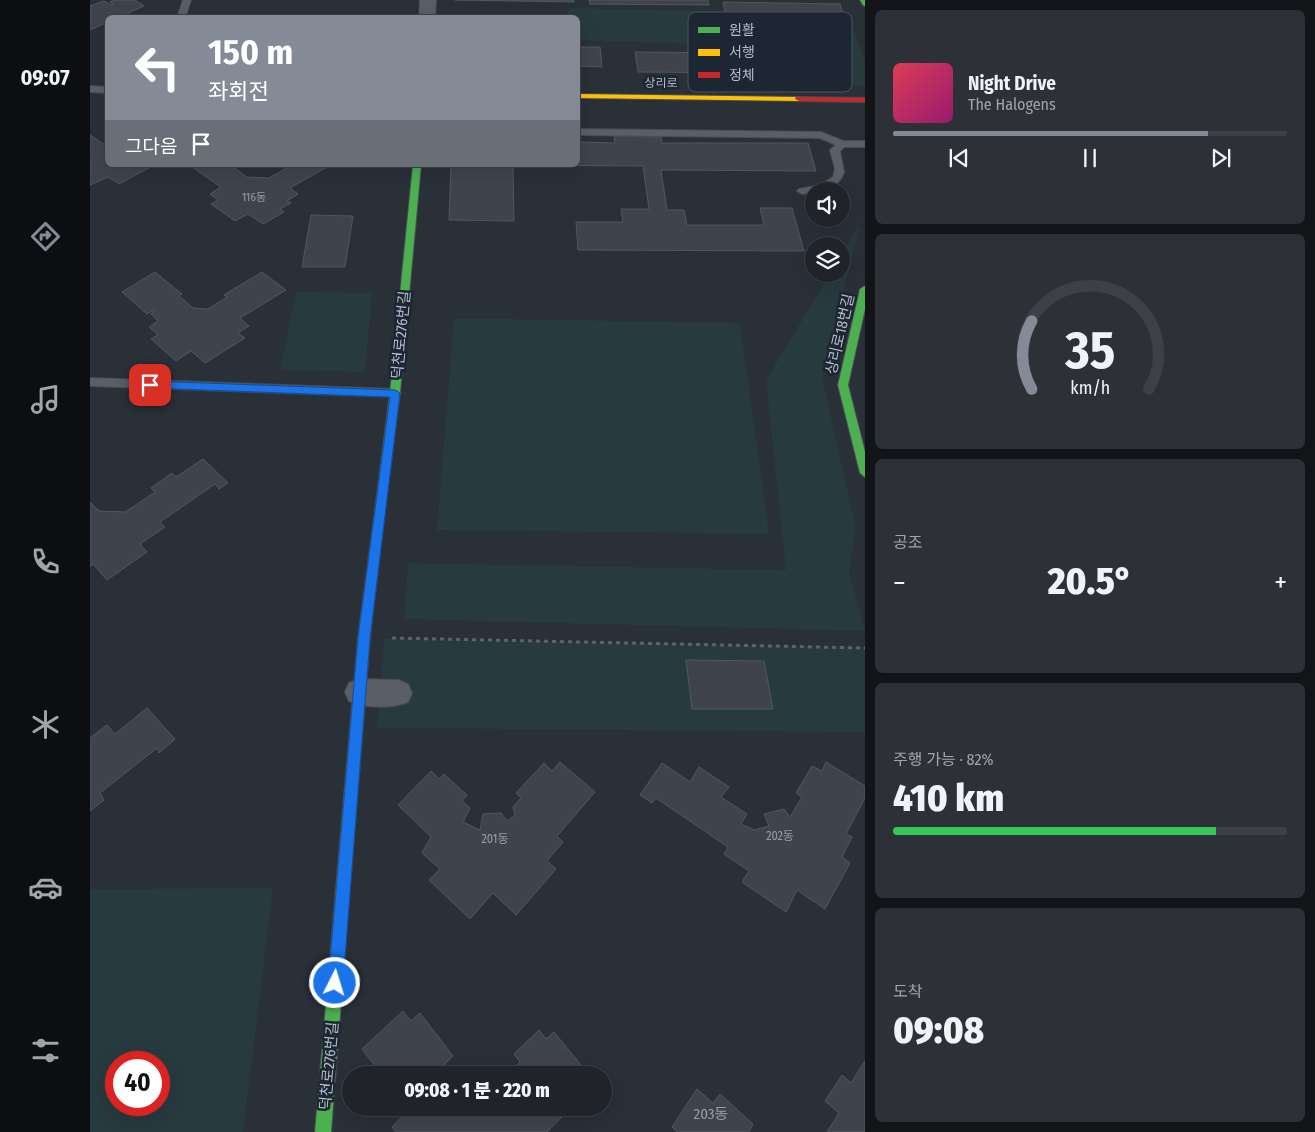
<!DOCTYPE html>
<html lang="ko">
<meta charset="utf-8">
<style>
:root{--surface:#20242a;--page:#2d3036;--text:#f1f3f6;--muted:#a2a4a8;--line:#3d4147;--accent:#848b96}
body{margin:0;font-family:"Fira Sans Condensed","Noto Sans KR",sans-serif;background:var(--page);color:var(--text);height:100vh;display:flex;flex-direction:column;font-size:19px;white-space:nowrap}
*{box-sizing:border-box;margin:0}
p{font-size:16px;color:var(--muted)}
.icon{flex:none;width:28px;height:28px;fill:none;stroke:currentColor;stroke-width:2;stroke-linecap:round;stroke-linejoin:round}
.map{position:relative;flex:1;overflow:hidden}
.panel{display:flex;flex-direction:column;gap:10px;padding:10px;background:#121417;width:450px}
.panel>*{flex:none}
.top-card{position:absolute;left:15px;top:15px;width:475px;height:152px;border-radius:8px;box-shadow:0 5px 20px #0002,0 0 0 1px var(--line);background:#848b96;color:#fff;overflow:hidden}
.controls{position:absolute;left:715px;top:182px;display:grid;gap:10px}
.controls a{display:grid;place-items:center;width:45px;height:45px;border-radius:50%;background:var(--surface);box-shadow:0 5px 20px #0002,0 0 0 1px var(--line);font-size:25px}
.speed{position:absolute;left:15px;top:1051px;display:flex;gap:10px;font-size:25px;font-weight:700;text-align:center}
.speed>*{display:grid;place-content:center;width:65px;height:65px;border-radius:50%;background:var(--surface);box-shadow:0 5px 20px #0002,0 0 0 1px var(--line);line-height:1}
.speed .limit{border:8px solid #d22;background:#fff;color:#111}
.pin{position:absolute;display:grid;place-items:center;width:42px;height:42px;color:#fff;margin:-21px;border-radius:10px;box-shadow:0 2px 8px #0006}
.me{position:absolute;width:55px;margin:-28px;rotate:5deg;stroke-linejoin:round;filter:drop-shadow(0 0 4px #0008)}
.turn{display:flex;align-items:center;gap:18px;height:105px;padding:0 20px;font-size:22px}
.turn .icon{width:65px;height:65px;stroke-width:2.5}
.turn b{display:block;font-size:35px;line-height:42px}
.then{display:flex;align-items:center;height:48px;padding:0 20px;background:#0003;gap:10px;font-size:19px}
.big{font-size:38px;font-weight:800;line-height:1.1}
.panel .card{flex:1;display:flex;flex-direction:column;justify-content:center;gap:8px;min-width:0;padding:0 18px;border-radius:8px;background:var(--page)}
.panel .dial{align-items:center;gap:0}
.dial svg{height:130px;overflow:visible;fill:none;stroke:var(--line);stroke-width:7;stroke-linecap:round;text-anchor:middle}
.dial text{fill:var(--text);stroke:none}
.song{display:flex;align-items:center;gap:15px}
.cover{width:60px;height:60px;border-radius:8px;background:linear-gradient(135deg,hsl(350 70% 55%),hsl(320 70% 35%))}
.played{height:5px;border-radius:2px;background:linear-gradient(90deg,var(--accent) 80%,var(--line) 80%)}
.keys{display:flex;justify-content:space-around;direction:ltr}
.heat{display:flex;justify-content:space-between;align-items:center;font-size:28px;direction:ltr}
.charge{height:8px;border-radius:4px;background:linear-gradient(90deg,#34c759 82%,var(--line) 0)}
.trip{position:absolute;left:252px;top:1066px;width:270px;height:50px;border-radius:25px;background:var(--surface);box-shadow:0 5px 20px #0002,0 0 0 1px var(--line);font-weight:800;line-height:50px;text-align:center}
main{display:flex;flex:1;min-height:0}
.tab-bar{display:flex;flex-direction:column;width:90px;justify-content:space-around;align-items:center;background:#0d0e11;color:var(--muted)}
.tab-bar .icon{width:35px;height:35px}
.tab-bar .active{color:var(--accent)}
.tab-bar b{font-size:22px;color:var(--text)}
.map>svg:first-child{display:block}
</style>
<main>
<nav class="tab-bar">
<b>09:07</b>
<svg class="icon active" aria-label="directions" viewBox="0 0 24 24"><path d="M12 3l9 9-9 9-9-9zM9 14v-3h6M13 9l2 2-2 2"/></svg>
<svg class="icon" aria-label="music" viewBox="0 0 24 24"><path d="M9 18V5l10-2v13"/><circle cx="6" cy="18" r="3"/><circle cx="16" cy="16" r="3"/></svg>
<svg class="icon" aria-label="phone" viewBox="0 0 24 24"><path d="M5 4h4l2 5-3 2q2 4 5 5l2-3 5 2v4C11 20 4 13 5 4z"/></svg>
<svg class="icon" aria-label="climate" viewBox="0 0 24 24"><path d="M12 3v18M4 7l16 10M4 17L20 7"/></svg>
<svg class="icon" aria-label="car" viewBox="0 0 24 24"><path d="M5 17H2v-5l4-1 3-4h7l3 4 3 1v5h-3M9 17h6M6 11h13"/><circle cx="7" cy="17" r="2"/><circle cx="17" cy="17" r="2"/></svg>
<svg class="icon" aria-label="filters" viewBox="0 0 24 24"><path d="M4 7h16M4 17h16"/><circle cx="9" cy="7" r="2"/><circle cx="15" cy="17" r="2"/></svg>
</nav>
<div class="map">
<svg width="775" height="1132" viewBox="0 0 775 1132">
<rect width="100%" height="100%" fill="#2a3038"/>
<!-- green -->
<path fill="#273a3e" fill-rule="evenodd" d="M478,8L626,11L636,45L488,40V18L479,17Z
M658,28L763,29L775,62V86L672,85Z
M770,224L732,378L766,528L759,572L775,631L314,619L318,563L696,570L676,380L740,274H751V255Z
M206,292L282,293L275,372L190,370Z
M364,318L650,323L679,534L347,530Z
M294,638L775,647V732L287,728Z
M183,888L153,1132H0V889ZM26,1062H69V1105H26Z"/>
<!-- building -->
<path fill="#3f444c" stroke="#52575f" d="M25,0H45L54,6L28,18H18V22L0,30V6L14,1L21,5L23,4L20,2Z
M365,0H484V2Z
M499,0H618L619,5L500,4Z
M633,2L750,4L754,18L636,16Z
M488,47H510L512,67L488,66Z
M545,52L661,53L666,73L548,72Z
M0,135L18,147V165H64L29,184L18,177L0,185Z
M524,136L571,137L572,143H718L726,171L571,170L577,210H594L597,225H674L670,208H702L714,251L488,250L486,222H533L531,209H559L553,166L423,165L424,221L359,220L361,165H488V142L525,143Z
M99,165H140L157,177L179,178L202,165H234L237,167L200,188L208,194L197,201L201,203L190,209L194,212L173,224L158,214L145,221L121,204L128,200L120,194L131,187Z
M221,215L263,216L255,267H212Z
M65,272L92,294L89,296L103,308L118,309L137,297L134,295L172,272L196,290L150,318L159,326L148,333L155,338L115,363L101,351L86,361L61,339L68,335L59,327L68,321L61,314L65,311L64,310L57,314L32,292Z
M113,459L138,483L129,489L125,484L70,522L75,527L50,544L57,552L17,580L3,564L0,567V502L9,511L35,512L65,492L61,488L82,473L86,477Z
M596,660L674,661L683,709H602Z
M57,708L85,739L69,753L67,748L10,793L14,800L0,811V738L17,725L25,734Z
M470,762L505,792L467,836L473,842L457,861L466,869L426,915L403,893L380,919L339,880L350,869L332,853L341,837L308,805L341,771L349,779L354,774L377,795L372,801L380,808L373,822L390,830L393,814L411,813L417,821L425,815L423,807L431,798L426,793L454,763L462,771Z
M736,762L775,786V798L756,834L762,837L752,857L760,863L735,909L707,890L696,912L652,882L659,871L634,854L638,847L566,798L562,803L550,795L572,763L600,782L609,767L639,787L631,797L657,814L651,824L664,830L679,826L674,814L694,809L700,817L712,797L706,793L722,766L732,771Z
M313,1011L321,1021L330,1013L363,1056L355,1064L363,1075H292L272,1049Z
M449,1030L456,1039L464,1032L499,1075H417L430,1062L424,1054Z
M775,1061V1132H737L749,1113L735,1101L752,1075L761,1083Z
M607,1089L623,1103L630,1094L663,1124L659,1132H587L582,1127Z
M316,1108H372L374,1111V1108H404L405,1110L407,1108H481L457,1132H306L302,1127L318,1111Z"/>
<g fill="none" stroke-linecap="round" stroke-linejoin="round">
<!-- lane casing -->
<g stroke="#484c55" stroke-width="2">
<path id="lane" d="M93,0H101L95,18H87Z
M0,86L18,87V93L0,92Z
M488,129L731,132L753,141H775V147H754L750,151L754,172C749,190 727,192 712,194L707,191L709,189L730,185L743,177L745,169L740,150L746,145L730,138L488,135Z
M0,378L305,389L311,393L305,397L0,386Z"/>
</g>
<!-- street casing -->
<g stroke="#484c55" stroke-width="2">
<path id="street" d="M330,0H346L345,18H329Z
M269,679L308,680L318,684L322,693L318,702C301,709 276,708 259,701L255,692L259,683Z"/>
</g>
<!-- fast casing -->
<g stroke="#484c55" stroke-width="2">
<path id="fast" d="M770,0H775V6L773,5Z
M323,165H331L310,393L295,510L294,513H286L285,510L300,393Z
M775,286V309L758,385L775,452V477L770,473L748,385L770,289Z
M252,893L257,895L259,900L241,1132H225L245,900L247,895Z"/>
</g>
<!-- slow casing -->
<g stroke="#484c55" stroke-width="2">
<path id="slow" d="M488,94L709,97L713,99L709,101L488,98Z
M290,506L294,507L295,510L280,638L259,900L257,905L252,907L247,905L245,900L268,638L285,510L286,507Z"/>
</g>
<!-- jam casing -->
<g stroke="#484c55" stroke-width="2">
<path id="jam" d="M706,97L775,98V102L709,101L705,99Z"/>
</g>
<!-- path -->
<path stroke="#5c6268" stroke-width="3" stroke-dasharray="4 4" stroke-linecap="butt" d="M302,638L775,648"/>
<!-- lane -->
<use href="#lane" fill="#5a5e66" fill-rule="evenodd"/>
<!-- street -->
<use href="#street" fill="#5a5e66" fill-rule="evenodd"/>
<!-- fast -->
<use href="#fast" fill="#4caf50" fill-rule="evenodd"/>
<!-- slow -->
<use href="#slow" fill="#ffc107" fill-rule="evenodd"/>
<!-- jam -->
<use href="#jam" fill="#c62828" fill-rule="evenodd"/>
</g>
<!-- route -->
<path fill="#1a73e8" stroke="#114b97" d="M60,381L305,390L310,393L280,638L253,983L250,988L245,990L240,988L238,983L268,638L300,397L60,388L55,385Z"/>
<g text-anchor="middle" stroke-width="5" stroke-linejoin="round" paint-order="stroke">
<!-- far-number labels -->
<g font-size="11" fill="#979eaa">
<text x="164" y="201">116동</text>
</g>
<!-- far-street labels -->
<g font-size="12" fill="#b4bcc9" stroke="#1d2633">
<text transform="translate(571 83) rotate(1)" y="4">상리로</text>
</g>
<!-- number labels -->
<g font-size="12" fill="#979eaa">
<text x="690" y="840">202동</text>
<text x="405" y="843">201동</text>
</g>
<!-- street labels -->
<g font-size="15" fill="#b4bcc9" stroke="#1d2633">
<text transform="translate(750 334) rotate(-77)" y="5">상리로18번길</text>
<text transform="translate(311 335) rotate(-85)" y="5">덕천로276번길</text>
<text transform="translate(239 1066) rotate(-85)" y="5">덕천로276번길</text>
</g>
<!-- near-number labels -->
<g font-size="15" fill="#979eaa">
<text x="621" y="1119">203동</text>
</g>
</g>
<!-- legend -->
<rect x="598" y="12" width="164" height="80" rx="8" fill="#1d2633" stroke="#4a5360" stroke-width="1"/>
<rect x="608" y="27" width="22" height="6" fill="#4caf50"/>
<rect x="608" y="49" width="22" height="7" fill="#ffc107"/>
<rect x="608" y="72" width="22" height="6" fill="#c62828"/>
<g font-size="14" fill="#b4bcc9">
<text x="639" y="35">원활</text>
<text x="639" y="57">서행</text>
<text x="639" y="80">정체</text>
</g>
</svg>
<div class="controls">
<a><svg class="icon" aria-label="sound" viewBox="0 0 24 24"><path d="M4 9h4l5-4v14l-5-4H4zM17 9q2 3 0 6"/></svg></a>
<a><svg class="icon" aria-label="layers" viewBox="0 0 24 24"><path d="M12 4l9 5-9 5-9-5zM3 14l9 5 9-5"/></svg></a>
</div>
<div class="speed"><div class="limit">40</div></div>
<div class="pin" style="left:60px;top:385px;background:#d93025"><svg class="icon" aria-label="arrive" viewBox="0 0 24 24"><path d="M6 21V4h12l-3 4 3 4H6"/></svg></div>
<svg class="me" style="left:245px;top:983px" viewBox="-20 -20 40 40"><circle r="17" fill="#1a73e8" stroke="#fff" stroke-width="3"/><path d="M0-11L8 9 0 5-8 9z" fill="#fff"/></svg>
<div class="trip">09:08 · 1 분 · 220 m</div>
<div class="top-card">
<div class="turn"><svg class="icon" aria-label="left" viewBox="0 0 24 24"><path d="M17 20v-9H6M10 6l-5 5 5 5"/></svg><div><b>150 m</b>좌회전</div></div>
<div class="then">그다음<svg class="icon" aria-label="arrive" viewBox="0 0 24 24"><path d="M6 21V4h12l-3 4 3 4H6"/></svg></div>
</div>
</div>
<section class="panel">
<div class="card">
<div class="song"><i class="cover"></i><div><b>Night Drive</b><p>The Halogens</p></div></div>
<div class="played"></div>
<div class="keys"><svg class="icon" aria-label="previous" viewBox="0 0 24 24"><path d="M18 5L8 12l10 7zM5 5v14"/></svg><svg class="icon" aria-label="pause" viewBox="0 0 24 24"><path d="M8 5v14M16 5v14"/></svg><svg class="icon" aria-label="next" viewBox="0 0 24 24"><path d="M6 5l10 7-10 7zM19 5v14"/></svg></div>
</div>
<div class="card dial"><svg viewBox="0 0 100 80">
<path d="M14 69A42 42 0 1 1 86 69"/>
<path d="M14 69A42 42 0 0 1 14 27" stroke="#848b96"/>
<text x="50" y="56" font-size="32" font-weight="700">35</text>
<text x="50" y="72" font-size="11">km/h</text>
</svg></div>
<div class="card"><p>공조</p>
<div class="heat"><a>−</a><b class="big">20.5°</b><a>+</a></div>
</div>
<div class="card"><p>주행 가능 · 82%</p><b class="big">410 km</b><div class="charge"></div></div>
<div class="card"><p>도착</p><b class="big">09:08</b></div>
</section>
</main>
